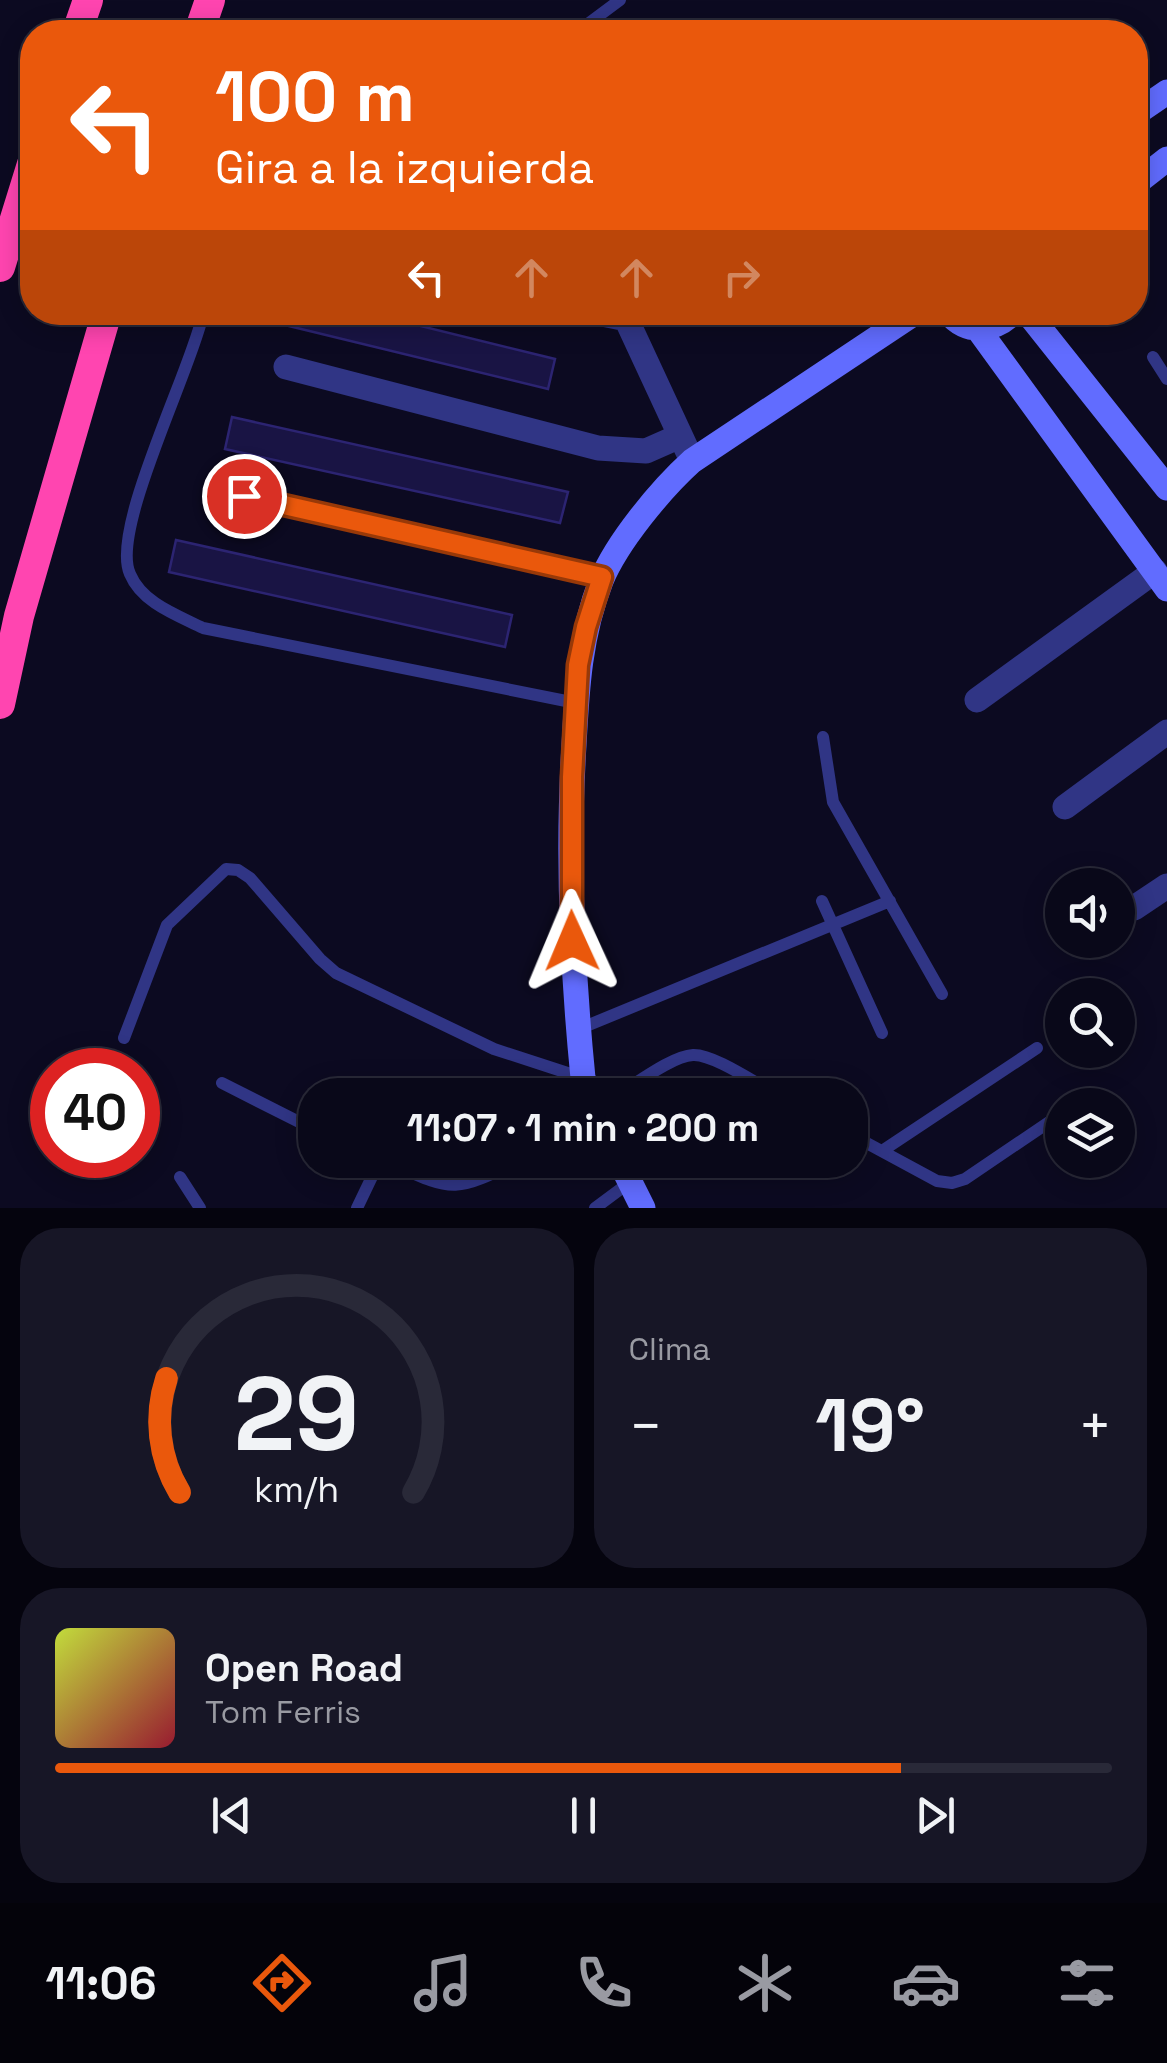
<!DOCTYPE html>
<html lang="es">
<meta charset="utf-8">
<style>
:root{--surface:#090819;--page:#171626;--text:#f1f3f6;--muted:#999aa2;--line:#292938;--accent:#ea580c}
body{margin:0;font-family:"Space Grotesk",sans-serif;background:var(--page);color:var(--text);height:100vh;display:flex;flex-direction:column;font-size:38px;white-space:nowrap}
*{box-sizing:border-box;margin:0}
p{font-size:32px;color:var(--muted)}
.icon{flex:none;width:55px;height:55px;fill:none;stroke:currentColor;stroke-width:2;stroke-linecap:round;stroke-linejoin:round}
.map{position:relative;height:1208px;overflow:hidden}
.side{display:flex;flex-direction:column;gap:20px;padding:20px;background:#05040e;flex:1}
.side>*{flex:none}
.hud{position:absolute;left:20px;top:20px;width:1128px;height:305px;border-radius:40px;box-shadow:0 5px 25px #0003,0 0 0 2px var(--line);background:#ea580c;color:#fff;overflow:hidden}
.buttons{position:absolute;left:1045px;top:868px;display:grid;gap:20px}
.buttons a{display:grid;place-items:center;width:90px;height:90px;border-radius:50%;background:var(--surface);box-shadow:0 5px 25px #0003,0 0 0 2px var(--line);font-size:50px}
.speed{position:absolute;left:30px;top:1048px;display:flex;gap:20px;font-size:50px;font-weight:700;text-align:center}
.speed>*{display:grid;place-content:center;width:130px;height:130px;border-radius:50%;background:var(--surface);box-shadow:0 5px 25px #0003,0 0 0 2px var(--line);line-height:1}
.speed .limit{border:15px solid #d22;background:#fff;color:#111}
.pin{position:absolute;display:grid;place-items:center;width:85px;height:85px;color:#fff;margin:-42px;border:5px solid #fff;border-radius:50%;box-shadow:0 2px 10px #0007}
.me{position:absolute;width:110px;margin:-55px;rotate:359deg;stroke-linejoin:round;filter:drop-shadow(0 0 8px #0008)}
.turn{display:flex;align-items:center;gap:35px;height:210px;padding:0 30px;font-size:45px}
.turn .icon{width:130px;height:130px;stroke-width:2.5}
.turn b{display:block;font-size:70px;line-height:85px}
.lanes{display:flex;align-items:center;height:95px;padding:0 30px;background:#0003;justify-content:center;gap:50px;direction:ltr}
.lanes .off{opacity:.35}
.big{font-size:75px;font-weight:800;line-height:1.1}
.side .card{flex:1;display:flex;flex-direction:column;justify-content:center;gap:15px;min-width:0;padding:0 35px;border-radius:40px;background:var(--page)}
.side .dial{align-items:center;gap:0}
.dial svg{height:260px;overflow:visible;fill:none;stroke:var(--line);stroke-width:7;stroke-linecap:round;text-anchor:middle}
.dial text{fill:var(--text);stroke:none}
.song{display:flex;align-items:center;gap:30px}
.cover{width:120px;height:120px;border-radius:15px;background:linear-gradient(135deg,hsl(70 70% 55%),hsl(350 70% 35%))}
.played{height:10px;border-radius:5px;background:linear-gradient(90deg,var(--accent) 80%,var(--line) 80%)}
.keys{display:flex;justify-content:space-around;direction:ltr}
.heat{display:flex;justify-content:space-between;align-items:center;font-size:55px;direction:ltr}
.side .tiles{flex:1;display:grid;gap:20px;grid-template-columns:1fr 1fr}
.card:last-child{grid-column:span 2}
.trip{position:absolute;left:298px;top:1078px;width:570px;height:100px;border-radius:40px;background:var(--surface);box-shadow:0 5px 25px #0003,0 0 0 2px var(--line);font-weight:800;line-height:100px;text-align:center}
.dock{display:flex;height:160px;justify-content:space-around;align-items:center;background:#04030a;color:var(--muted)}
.dock .icon{width:70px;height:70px}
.dock .selected{color:var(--accent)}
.dock b{font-size:45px;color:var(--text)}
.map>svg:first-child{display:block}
</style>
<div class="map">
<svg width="1167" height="1208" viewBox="0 0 1167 1208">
<rect width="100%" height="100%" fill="#0c0a21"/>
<!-- building -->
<path fill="#191444" stroke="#2c2472" stroke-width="2.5" d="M257,312H364L555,359L548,389L256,318Z
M232,417L568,492L560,523L225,449Z
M176,540L512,615L505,647L169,572Z"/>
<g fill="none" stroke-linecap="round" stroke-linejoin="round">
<!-- lane -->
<path stroke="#303585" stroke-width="12" d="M577,32L620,0
M198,312L202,318C189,374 110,531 130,574C142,603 177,615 203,628L576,703
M1153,357L1167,379
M244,496L602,577
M823,737L833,802L942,994
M822,901L882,1033
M579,1029L890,901
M124,1038L167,925L226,869L238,870L250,878L320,959L336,973L494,1049L583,1078
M222,1083L315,1130
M617,1095C636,1084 672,1056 693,1055C714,1054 758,1085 778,1095
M850,1134L937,1181L952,1183L965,1179L1061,1114
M882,1151L1037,1048
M383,1160C453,1191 451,1195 520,1160
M180,1177L200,1208
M357,1208L380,1160
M595,1208L630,1182"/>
<!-- street -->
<path stroke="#303585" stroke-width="25" d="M592,312L627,319
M623,312L688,452
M286,367L598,448L646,451L680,436
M977,700L1155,571
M1065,807L1167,732
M1134,908L1167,886"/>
<!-- secondary -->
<path stroke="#616cff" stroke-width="25" d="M1135,114L1167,92
M1135,184L1167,159
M948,312C967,335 994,332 1014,312
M1027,312L1167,488
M978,329L1167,589
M590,1095L583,1078C572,967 567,857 574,745C577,688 580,635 601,581C617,542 661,489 692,461L916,312
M619,1160L643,1208"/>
<!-- highway -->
<path stroke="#ff45b0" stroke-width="30" d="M77,32L88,0
M199,32L210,0
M0,267L32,164
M0,704L19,616L107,312"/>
</g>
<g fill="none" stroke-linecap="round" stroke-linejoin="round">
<!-- route casing -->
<g stroke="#983908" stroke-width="25">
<path id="route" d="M244,496L602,577L586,627L578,665L572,777V941"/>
</g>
<!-- route -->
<use href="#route" stroke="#ea580c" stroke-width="18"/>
</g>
</svg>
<div class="buttons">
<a><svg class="icon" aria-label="sound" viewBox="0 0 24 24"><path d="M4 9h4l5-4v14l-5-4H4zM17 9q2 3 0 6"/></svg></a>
<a><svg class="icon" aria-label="search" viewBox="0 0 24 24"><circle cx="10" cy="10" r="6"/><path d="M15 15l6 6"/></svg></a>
<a><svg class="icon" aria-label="layers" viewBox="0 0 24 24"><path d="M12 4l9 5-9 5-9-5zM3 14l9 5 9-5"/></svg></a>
</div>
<div class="speed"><div class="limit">40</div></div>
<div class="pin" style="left:244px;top:496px;background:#d93025"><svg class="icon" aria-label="arrive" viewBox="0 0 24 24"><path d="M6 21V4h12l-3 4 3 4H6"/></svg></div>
<svg class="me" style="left:572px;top:941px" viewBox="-20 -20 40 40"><path d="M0-17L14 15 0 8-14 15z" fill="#ea580c" stroke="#fff" stroke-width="4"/></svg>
<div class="trip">11:07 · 1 min · 200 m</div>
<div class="hud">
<div class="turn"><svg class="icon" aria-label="left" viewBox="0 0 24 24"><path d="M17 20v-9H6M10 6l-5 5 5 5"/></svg><div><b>100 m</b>Gira a la izquierda</div></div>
<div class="lanes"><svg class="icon" aria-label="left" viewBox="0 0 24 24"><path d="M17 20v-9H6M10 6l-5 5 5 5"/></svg><svg class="icon off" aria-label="ahead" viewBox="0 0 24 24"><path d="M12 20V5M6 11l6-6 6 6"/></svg><svg class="icon off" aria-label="ahead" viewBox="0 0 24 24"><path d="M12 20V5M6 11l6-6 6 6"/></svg><svg class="icon off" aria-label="right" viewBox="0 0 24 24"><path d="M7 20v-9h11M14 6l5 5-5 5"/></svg></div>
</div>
</div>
<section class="side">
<div class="tiles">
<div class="card dial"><svg viewBox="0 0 100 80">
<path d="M14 69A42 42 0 1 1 86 69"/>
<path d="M14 69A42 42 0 0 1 10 34" stroke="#ea580c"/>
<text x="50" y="56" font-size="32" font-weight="700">29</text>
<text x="50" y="72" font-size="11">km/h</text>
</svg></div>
<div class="card"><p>Clima</p>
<div class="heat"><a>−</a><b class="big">19°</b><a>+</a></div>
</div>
<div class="card">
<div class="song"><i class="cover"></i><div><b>Open Road</b><p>Tom Ferris</p></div></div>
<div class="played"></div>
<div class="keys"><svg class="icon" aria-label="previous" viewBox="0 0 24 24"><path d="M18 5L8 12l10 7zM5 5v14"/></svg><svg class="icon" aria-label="pause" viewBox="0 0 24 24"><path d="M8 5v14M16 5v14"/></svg><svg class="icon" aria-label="next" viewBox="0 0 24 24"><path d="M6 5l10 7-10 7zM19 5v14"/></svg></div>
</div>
</div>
</section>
<nav class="dock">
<b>11:06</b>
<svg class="icon selected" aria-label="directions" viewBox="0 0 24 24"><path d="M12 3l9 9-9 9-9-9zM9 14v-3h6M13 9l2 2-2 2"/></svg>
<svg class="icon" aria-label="music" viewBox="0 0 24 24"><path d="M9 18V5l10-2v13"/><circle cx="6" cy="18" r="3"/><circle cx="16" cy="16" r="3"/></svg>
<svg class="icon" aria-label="phone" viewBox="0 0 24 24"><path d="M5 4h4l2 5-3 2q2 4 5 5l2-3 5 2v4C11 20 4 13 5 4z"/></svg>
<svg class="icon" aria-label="climate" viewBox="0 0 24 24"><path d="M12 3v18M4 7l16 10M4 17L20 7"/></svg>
<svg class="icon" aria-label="car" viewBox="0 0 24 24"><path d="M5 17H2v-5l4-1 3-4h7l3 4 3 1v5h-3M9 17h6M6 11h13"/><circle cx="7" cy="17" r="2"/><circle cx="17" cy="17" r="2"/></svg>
<svg class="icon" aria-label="filters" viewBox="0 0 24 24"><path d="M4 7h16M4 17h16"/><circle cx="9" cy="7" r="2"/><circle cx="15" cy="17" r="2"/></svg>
</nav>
